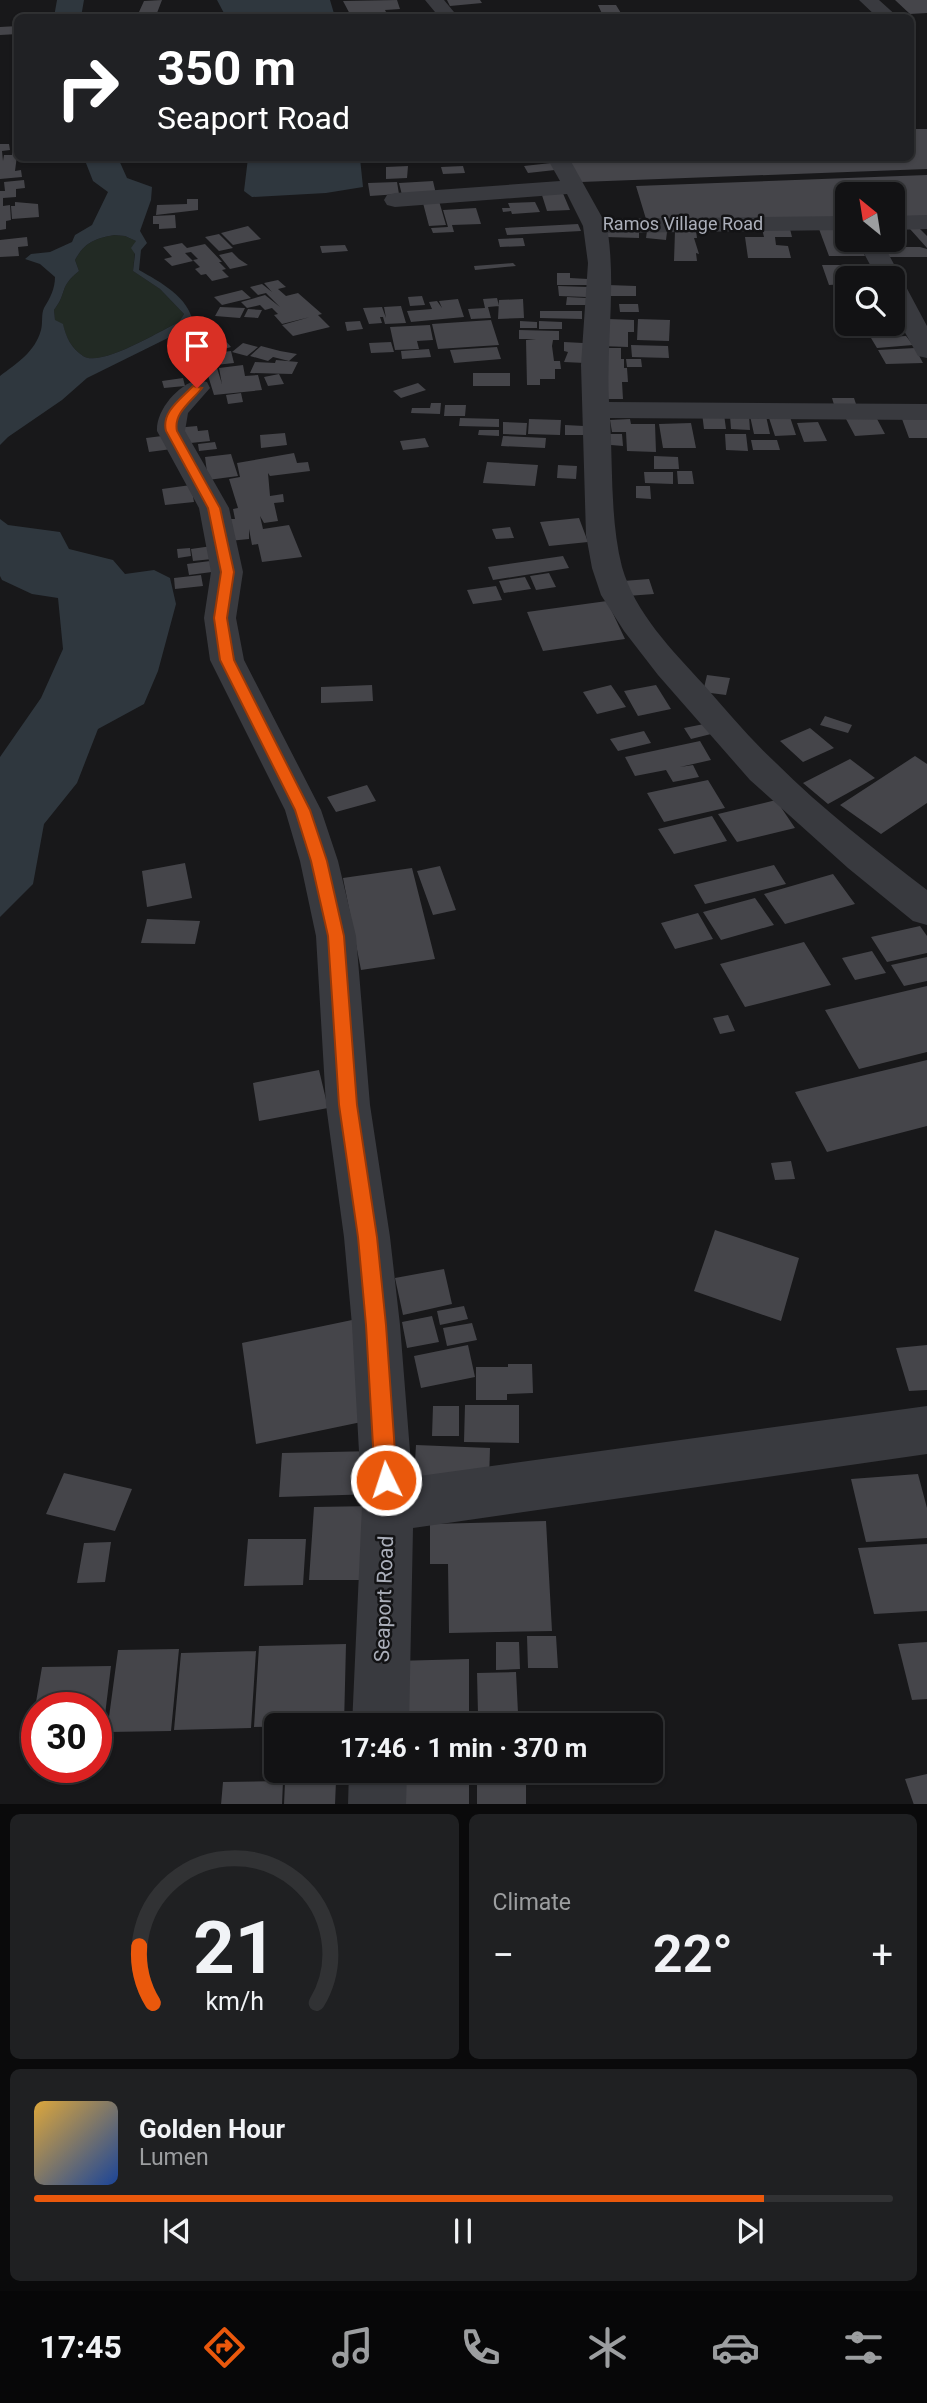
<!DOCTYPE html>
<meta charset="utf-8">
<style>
:root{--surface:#121214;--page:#1f2022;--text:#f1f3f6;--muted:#9c9ea0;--line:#313234;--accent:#ea580c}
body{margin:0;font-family:Roboto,sans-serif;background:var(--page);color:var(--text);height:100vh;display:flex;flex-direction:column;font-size:26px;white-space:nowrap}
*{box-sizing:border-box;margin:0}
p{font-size:23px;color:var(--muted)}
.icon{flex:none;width:38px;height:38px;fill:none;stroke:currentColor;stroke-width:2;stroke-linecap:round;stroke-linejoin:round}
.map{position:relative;height:1804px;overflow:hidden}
.sheet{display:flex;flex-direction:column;gap:10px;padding:10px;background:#0a0a0b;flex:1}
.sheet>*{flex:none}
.guide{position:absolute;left:14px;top:14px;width:900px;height:147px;border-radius:10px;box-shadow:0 2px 5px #0004,0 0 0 2px var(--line);background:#202124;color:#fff;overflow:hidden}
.needle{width:46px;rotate:330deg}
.tools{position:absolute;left:835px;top:182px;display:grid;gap:14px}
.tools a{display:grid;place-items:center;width:70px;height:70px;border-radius:10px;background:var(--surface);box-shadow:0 2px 5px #0004,0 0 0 2px var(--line);font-size:35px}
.speed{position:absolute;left:21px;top:1692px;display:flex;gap:14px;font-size:35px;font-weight:700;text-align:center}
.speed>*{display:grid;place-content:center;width:91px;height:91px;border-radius:50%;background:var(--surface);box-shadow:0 2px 5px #0004,0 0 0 2px var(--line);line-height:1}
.speed .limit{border:10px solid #d22;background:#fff;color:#111}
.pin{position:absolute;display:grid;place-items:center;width:60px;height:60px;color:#fff;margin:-72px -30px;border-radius:50% 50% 50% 0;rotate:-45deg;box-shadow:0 0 7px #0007}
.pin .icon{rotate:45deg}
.me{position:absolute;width:77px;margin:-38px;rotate:356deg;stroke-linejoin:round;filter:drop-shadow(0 0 5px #0008)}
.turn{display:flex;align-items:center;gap:24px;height:147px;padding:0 28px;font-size:32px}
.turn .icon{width:91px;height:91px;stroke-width:2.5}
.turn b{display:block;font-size:49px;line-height:60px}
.big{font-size:52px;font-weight:700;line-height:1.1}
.sheet .widget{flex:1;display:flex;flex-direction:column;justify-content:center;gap:10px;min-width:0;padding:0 24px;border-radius:10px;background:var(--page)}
.sheet .dial{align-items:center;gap:0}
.dial svg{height:182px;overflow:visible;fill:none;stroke:var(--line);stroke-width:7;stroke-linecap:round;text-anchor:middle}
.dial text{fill:var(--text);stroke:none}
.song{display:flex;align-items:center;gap:21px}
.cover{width:84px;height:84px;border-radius:10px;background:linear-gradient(135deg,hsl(40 70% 55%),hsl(220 70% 35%))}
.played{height:7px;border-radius:4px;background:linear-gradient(90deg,var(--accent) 85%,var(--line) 85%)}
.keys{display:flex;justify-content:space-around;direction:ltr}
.heat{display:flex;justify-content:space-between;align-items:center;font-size:38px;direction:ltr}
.sheet .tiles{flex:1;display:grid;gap:10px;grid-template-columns:1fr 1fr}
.widget:last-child{grid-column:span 2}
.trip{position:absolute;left:264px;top:1713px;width:399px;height:70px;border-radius:10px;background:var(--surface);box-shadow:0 2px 5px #0004,0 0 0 2px var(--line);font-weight:700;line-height:70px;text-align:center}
.dock{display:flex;height:112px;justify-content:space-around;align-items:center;background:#070708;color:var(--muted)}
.dock .icon{width:49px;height:49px}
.dock .active{color:var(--accent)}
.dock b{font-size:32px;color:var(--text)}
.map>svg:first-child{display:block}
</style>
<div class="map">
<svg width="927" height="1805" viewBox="0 0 927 1805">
<rect width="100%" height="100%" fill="#18181a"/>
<!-- green -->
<path fill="#222a24" d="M114,235L125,236L136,241L133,271L160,289L184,314L179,322C160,331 100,368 83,356C71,348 66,337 63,325L55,321L54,310C68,292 58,288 79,271L75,260C85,242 94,239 114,235Z"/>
<!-- water -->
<path fill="#2f373e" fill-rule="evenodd" d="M57,0H84L81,17H54Z
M217,0H330L335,17H226Z
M84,158H118L127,178L152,187L151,200L140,231L147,243L141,250L139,270C160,282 189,297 193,323L176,334L87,378L62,400L8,437L0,445V376C17,363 35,352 41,330C43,323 41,314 44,308C50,298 55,289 55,277L40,264L25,259L31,254L50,252L72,242L75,235L92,225L108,192L93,181ZM114,235L125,236L136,241L131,248L135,254L133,271L160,289L184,314L179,322C160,331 100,368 83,356C71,348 66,337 63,324L55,320L54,310C68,292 58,288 79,271L75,260C85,242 94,239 114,235Z
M248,158H360L363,187L326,193L252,197L244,191Z
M0,519L8,525L60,532L69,549L113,560L125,574L154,570L170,578L176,604L158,671L144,704L98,729L77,783L44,824L33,884L0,917V757L41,698L63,649L58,598L32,594L2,580L0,576Z"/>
<!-- building -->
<path fill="#45454a" d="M162,0L157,13L139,12L144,1Z
M397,0L400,9L385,10L389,18H352L343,1Z
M447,0H480L482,3L450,6Z
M895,0H927V13L910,14Z
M598,5H616L624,18H604Z
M592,12L594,18H571L570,13Z
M18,26V34L0,35V27Z
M910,129H927V169L581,182L564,158H910Z
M0,144H9L10,150L2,151L3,161L4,155H12V149L18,148L15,171L21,170L22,177L0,179Z
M551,163L555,170L528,173L524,166Z
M408,166L407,178L386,179V167Z
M463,166L465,173L443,174L441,167Z
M927,175V216L892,217V194H847V217L646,219L636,186Z
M24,180L25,188L16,189V197L3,198V206L10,205L11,220L6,221V229L0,230V191H5L4,182Z
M433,181L436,194L402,195L399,183Z
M397,182L399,194L370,196L368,183Z
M562,191L570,210L547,211L541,192Z
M187,199H198V210L156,215L157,205L187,204Z
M439,201L446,225L429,226L423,203Z
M15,202L38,204L39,217L12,219L11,206H15Z
M535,202L540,212L512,214L511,211L503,212L502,208H510L508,203Z
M476,208L481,224L452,225L454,232L433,233L431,228L448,227L443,210Z
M175,215L176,228L159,229V224H153V216Z
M578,224L581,231L507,235L505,228Z
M248,226L261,239L233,245L221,233Z
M919,228L927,236V248L910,229Z
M762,229H790L792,237H775L776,245L788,246L791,258H748L745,237H764Z
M819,229H847V240H858L865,256H829Z
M606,230L639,231V238L606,237Z
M647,231L667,232L666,240L646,238Z
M675,231H696L697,238H694L699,254L696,253L697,261H674Z
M219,234L233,248L219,251L205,237Z
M27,237L28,246L18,247L19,256L0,257V240Z
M523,238L525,246L500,247L498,239Z
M182,243L187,248L205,244L222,262H219L226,269L222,270L229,277L212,281L206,274L201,275L195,269L200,267L193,260L198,259L191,252L185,253L193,261L172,266L164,259L172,257L163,247Z
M345,245L348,251L322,253L320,246Z
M884,247H920L927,249V257H888Z
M232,252L239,259L248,265L230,269L219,255Z
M513,263L516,266L475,270L474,266Z
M822,265H864L870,278H847V284L829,285Z
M557,273H570V278L588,279V285H557Z
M278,280L286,287L278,289L286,296L298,293L322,314L318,315L330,327L293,336L282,325L310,317L282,324L274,315L278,314L272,308L265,310L260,305L247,308L241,302L265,295L280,307L266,293L258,295L250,287L262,284L272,292L264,283Z
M608,285L636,286V296H608Z
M558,286L587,287V297L559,296Z
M242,290L251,298L222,305L214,297Z
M422,296L425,305L410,306L408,297Z
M567,297L587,298L586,305H566Z
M497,298L499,306L488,307L491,318L471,319L468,309L485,308L483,299Z
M458,299L464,317L411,322L407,311L432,309L429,302L437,301L442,308L439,301Z
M523,299L524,318L498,319L499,300Z
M619,304H638L639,312H620Z
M401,306L406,323L385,324L383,317H380L382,323L369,324L363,308L382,307L386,318L384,307Z
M220,307L245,308L240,318L215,316Z
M248,309L262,310L258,318L244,317Z
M540,311H582V319L540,318Z
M609,319L634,320V332H628V347L600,346Z
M638,319L670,320L669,341L637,340Z
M491,320L499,345L438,349L432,324Z
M360,321L363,329L347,331L345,322Z
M520,321L537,322V328H520Z
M539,321L562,322V329H539Z
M430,325L433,340L417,341L419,349L395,350L390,327Z
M519,330L559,331V340H553L552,346L554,361H560L561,369H555V379H540V385H527L526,340L536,339H519Z
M906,336L913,345L877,348L871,338Z
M224,339L231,347L214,352L207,344Z
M203,342L214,354L198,358L189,346Z
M391,342L394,352L371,353L369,343Z
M564,342L583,343L585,363L564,362L568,352L564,351Z
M243,343L258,347L247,356L232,352Z
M631,345L668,346L669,358L632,357Z
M261,346L280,351L297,354L289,361L273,357L268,361L250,356Z
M497,347L501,359L454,363L450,350Z
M602,348H621V359H624V368H627L628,382H622L623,399H601Z
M915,348L923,363L886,364L878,350Z
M429,349L431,357L402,359L401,351Z
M231,351L234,363L206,366L204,358L216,357L215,353Z
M626,359H641L642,367H627Z
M276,360L298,362L292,374L250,373L255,362L275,363Z
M243,365L245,376L258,375L262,390L214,395L206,369L217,368L222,384L219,368Z
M473,373H510V386H473Z
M279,374L284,384L268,386L264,377Z
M183,378L185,386L164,388L162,381Z
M418,383L426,390L401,398L393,391Z
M241,393L243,402L228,404L226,395Z
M832,398H854L857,407L835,408Z
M431,403H441L440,414L411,413L412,408H430Z
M445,405H466L465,416H444Z
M702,413L724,414L726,429H704Z
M730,416H749L750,430L731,429Z
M750,416H766L770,434H754Z
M790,417L796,435L775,436L769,418Z
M876,417L885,434L855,436L846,419Z
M460,418L499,419V427L459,426Z
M529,419L561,420L560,435L528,434Z
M630,419L631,424H655L656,452L627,451L626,432H612L610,420Z
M902,419H927V438H909Z
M503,422L527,423L526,435L503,434Z
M818,422L827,441L804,442L797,423Z
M691,423L696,448H663L659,424Z
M565,425L584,426V435H565Z
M197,426L198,431L208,430L210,441L181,444L175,428Z
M479,430H499V436L478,435Z
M285,433L287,445L261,448L260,435Z
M610,434H622L623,446L611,445Z
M725,434H746L748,451L726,450Z
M170,435L172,449L149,452L146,438Z
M503,436L546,438L545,448L501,446Z
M425,438L429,447L403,450L400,441Z
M751,440H777L780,450H753Z
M215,442L217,449L199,451L198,444Z
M294,453L297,463L308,462L310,471L270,476L268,473L270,496L283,494L284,502L274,503L278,521L264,523L260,516L263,529L289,525L302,557L262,562L258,544L252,545L249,529V539L229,541L231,519H235L233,509L238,508L229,479L240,477L237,463Z
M231,454L238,476L208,480L205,457Z
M654,456L678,457L679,469H654Z
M487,462L538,465L535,486L483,483Z
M558,465L577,466L576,479L557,478Z
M677,471H692L694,484H678Z
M644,472H673V484L645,483Z
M191,485L194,502L165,505L162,489Z
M636,486H650L651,499L636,498Z
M579,518L588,542L549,546L540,522Z
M510,527L514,538L496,539L492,529Z
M219,545L222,558L193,561L191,549Z
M190,548L191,556L178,558L177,549Z
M563,556L569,568L493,580L488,567Z
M210,561L212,572L189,575L187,564Z
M549,573L556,587L536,590L530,576Z
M201,575L203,586L175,589L174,578Z
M525,577L531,589L504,593L499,581Z
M649,579L654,594L627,596L623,581Z
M496,586L502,600L473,604L467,590Z
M607,601L625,639L543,651L527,612Z
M707,675L730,678L726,695L703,692Z
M372,685L373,701L321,703V687Z
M611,685L626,707L597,714L583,692Z
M656,685L671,709L638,716L624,691Z
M825,716L852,725L848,733L820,725Z
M704,724L711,734L691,739L684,728Z
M810,728L834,748L803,762L780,741Z
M644,731L651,743L618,751L610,739Z
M700,741L711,760L680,767L693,765L699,777L673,782L666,770L635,776L625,757Z
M915,756L927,764V803L881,834L840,805Z
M850,759L875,778L828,804L803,783Z
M708,780L725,808L664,822L647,793Z
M367,785L376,801L336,812L327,797Z
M776,800L795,828L737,842L718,814Z
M712,816L727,841L674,854L658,829Z
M185,863L192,898L147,907L142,871Z
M774,865L786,884L705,904L694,885Z
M440,866L456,910L433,915L417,871Z
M412,868L435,959L361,970L343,878Z
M833,874L855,904L785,924L764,894Z
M755,898L774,925L721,940L703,912Z
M698,913L713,939L675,949L661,923Z
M147,919L200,921L195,944L141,943Z
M920,926L927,936V953L887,962L871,937Z
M804,942L831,985L745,1007L720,964Z
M872,951L886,973L855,980L842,958Z
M927,957V981L904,986L891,965Z
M927,986V1052L859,1069L825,1010Z
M728,1015L735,1031L720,1034L713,1018Z
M927,1060V1126L827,1152L795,1092Z
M319,1070L328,1108L259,1121L253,1083Z
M791,1161L795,1179L775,1180L771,1163Z
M715,1230L799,1258L781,1321L694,1291Z
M444,1269L452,1304L403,1315L395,1278Z
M464,1306L468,1319L440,1325L437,1311Z
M432,1316L439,1342L407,1348L402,1322Z
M352,1320L371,1420L256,1444L242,1343Z
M472,1323L477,1340L447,1346L443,1328Z
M468,1345L475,1377L421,1388L414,1356Z
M927,1345V1390L909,1391L896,1348Z
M508,1364H532L533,1393L507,1394V1400H476V1367H508Z
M465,1405H519V1443L464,1442Z
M433,1406H459V1436H432Z
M416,1445L490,1448L489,1481L414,1478Z
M376,1451L375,1494L279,1497L282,1453Z
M64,1473L132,1489L115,1531L46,1514Z
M918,1474L927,1508V1538L866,1542L851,1479Z
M375,1506L372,1580H309L314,1507Z
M546,1521L552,1631L449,1633L448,1564H430V1524Z
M248,1539H306L303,1585L244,1586Z
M111,1542L105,1582L77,1583L84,1543Z
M927,1544V1611L874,1614L858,1548Z
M527,1636H556L558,1668H528Z
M496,1642H519L520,1669L496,1670Z
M927,1642V1699L912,1700L898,1644Z
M346,1644L344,1725L254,1727L259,1646Z
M179,1649L171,1731L107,1732L118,1650Z
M256,1651L251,1728L174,1730L181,1653Z
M469,1659V1726H393L394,1661Z
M111,1666L103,1731H96V1708H35L42,1667Z
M516,1672L518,1713L478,1714L477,1673Z
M402,1771H469V1805H401Z
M471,1771H521V1775L471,1776Z
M927,1774V1805H914L905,1779Z
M526,1780V1805H477V1781Z
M283,1781L282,1805H221L223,1782Z
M336,1781L335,1805H284L285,1782Z"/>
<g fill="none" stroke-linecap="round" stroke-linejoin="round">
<!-- minor -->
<path fill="#393a3f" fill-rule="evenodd" d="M425,0H444L459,18H440Z
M859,0H879L899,18H878Z
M547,158H569L603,219L847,216V230L608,233C616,289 606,345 609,402L927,404V420L610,418C613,467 610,520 622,567C635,613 672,650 704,685C727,711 750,739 776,763C822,809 875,850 927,890V925L913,921L848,868L750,780L658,675L624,631L601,595L592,568L586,535L581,365L588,263L583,226L567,194L395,207L387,205L384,200L387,195L395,193L560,181Z
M927,215V229L892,230V216Z
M857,240H881L927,326V358L918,356L892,309V278H877Z
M197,380L207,382L210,388L188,413L185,431L229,508L243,572L236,618L244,660L321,810L338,861L356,936L370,1105L390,1237L400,1325L412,1477L927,1406V1454L413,1528L409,1726H352L362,1506L352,1325L344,1237L326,1105L316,936L300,861L285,810L210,660L204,618L211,572L199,508L157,431C156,410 178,385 197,380Z
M349,1771H407L406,1805H348Z"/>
</g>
<!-- route -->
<path fill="#ea580c" stroke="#983908" stroke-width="2" d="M193,386L202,388C192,401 173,413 177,431L220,508L234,572L227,618L234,660L310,810L327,861L344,936L357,1105L377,1237L386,1325L397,1480L393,1488L386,1491L378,1488L375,1480L366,1325L358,1237L339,1105L328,936L311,861L295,810L220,660L214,618L221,572L208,508L166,431C161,412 181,399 193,386Z"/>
<g text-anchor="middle" stroke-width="5" stroke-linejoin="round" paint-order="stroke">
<!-- far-street labels -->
<g font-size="18" fill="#abafba" stroke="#131315">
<text x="683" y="230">Ramos Village Road</text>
</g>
<!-- street labels -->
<g font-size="21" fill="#abafba" stroke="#131315">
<text transform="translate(384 1599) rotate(-88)" y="7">Seaport Road</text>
</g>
</g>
</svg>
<div class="tools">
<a><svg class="needle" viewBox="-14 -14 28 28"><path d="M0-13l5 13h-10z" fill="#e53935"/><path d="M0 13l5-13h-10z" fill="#9c9ea0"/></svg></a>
<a><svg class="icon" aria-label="search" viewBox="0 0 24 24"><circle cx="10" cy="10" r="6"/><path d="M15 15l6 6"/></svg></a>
</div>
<div class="speed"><div class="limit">30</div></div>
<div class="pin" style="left:197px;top:388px;background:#d93025"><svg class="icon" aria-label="arrive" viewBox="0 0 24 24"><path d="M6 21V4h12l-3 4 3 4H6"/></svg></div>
<svg class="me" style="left:386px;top:1480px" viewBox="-20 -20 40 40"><circle r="17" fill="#ea580c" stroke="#fff" stroke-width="3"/><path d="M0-11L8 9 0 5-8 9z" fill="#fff"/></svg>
<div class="trip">17:46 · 1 min · 370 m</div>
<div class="guide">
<div class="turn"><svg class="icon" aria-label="right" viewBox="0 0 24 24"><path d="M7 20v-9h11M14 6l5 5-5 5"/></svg><div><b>350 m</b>Seaport Road</div></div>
</div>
</div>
<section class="sheet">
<div class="tiles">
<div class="widget dial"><svg viewBox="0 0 100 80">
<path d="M14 69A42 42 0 1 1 86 69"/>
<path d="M14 69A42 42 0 0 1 8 44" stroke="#ea580c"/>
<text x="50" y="56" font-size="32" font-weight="700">21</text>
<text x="50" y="72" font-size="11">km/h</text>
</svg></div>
<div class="widget"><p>Climate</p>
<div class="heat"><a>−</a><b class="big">22°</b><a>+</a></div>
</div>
<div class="widget">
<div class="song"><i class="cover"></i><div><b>Golden Hour</b><p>Lumen</p></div></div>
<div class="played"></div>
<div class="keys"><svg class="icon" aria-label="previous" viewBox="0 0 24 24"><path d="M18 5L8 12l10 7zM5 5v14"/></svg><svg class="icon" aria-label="pause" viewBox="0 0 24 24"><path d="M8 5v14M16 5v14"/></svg><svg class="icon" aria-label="next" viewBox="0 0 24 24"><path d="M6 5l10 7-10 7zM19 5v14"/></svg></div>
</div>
</div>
</section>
<nav class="dock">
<b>17:45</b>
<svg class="icon active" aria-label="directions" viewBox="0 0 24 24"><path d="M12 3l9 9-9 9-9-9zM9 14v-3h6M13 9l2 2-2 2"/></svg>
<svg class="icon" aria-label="music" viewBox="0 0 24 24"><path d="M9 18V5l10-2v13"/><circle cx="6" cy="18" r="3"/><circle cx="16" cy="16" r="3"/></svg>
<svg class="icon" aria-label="phone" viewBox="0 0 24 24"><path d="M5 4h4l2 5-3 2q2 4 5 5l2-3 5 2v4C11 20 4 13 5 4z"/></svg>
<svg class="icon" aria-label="climate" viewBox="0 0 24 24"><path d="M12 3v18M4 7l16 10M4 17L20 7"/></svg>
<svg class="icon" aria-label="car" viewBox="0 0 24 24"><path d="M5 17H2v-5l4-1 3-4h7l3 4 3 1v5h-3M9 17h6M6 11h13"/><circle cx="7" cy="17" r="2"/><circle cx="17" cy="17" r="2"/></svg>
<svg class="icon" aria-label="filters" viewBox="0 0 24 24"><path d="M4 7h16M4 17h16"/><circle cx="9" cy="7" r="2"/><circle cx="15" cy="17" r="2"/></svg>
</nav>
